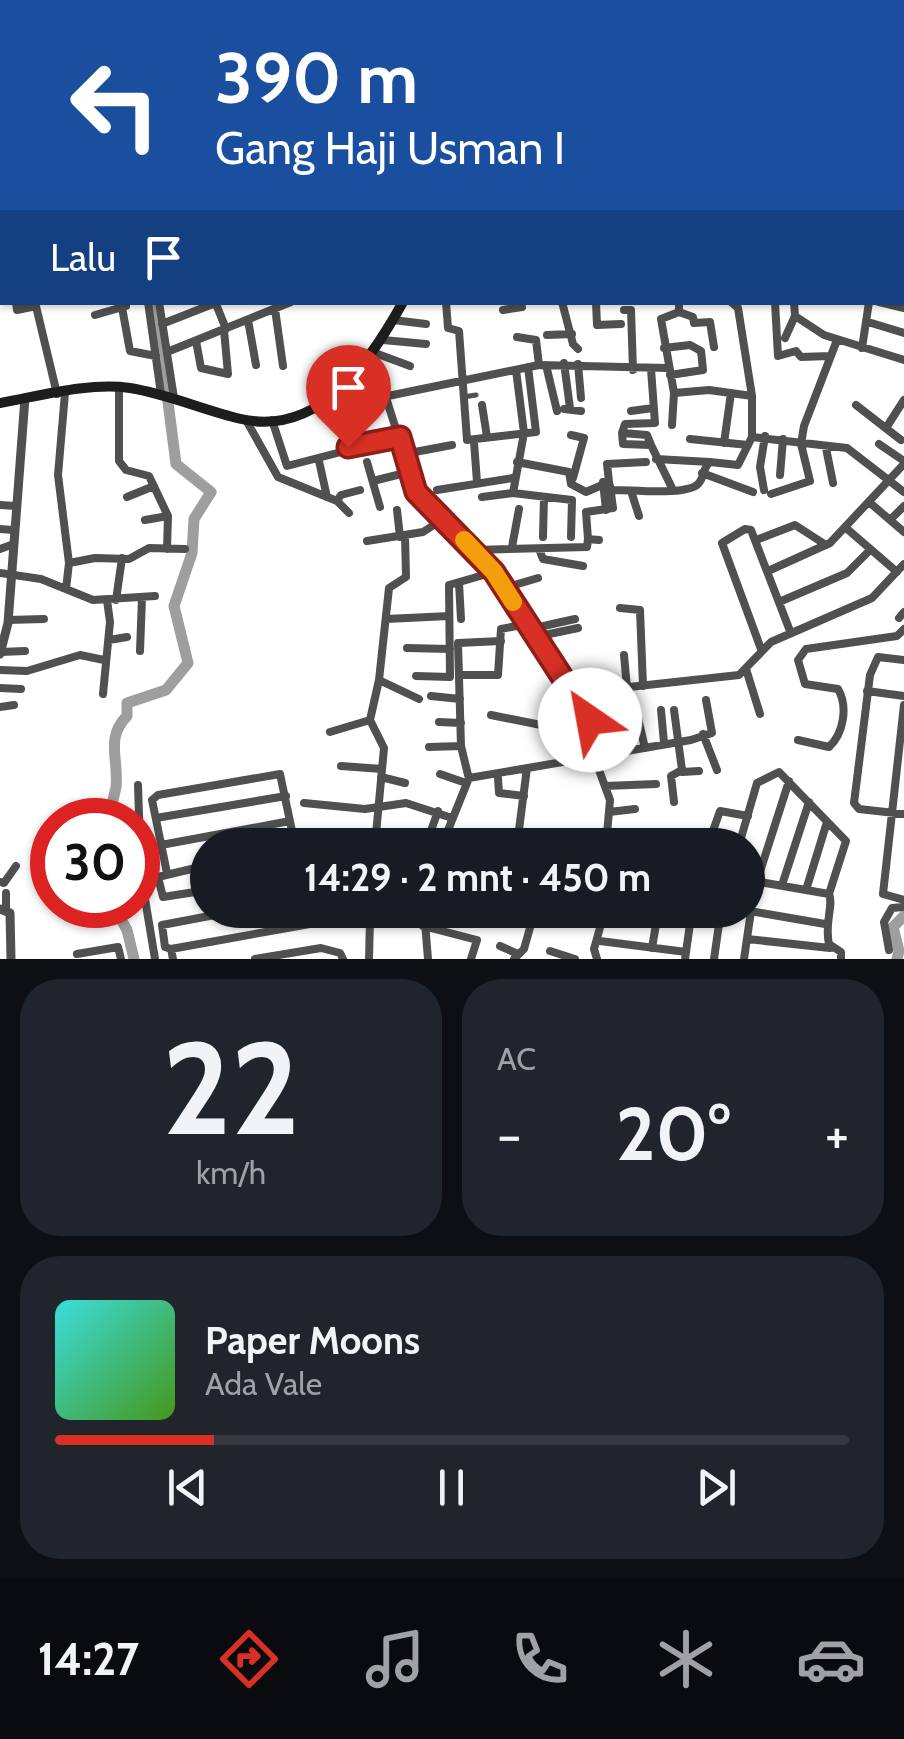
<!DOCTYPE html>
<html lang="id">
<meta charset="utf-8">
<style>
:root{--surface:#171b24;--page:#20242c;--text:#f1f3f6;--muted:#9ea1a6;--line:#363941;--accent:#d93025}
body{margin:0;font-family:Cabin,sans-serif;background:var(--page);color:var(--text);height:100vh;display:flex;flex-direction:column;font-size:38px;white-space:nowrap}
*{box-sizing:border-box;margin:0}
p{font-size:32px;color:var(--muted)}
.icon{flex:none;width:55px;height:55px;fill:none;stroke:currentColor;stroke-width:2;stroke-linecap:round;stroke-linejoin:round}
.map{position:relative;height:959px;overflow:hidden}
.details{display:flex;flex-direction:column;gap:20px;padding:20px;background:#0d0f14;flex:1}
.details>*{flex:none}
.hud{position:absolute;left:0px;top:0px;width:905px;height:305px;box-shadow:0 2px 8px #0004;background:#1a4fa0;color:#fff;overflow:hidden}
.speed{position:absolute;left:30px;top:798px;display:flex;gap:20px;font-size:50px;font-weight:700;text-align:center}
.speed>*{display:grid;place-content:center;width:130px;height:130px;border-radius:50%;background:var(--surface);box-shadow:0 2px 8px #0004;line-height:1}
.speed .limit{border:15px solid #d22;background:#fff;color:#111}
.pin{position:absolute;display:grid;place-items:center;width:85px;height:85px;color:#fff;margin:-102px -42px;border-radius:50% 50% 50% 0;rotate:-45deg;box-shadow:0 0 10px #0007}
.pin .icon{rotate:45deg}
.me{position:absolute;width:110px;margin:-55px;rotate:327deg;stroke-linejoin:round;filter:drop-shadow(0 0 8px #0008)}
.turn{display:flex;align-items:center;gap:35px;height:210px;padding:0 50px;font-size:45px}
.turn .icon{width:130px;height:130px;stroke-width:2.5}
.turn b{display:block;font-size:70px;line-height:85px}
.then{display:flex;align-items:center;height:95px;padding:0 50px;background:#0003;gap:20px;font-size:38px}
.big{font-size:75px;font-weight:700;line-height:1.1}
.details .tile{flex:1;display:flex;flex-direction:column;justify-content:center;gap:15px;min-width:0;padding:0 35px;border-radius:40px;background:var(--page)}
.details .dial{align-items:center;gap:0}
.dial b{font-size:130px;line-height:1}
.song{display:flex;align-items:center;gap:30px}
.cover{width:120px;height:120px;border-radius:15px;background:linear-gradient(135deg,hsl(180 70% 55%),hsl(100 70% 35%))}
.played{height:10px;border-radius:5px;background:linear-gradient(90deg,var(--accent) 20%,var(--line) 20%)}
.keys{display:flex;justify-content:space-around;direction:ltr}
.heat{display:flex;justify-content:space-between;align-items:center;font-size:55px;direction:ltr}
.details .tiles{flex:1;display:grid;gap:20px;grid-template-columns:1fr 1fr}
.tile:last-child{grid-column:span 2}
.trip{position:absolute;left:190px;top:828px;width:575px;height:100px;border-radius:50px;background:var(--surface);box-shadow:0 2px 8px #0004;font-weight:700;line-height:100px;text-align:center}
.tab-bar{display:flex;height:160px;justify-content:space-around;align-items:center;background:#090b0e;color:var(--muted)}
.tab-bar .icon{width:70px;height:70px}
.tab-bar .on{color:var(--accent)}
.tab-bar b{font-size:45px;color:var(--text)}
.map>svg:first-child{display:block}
</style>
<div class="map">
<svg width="904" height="959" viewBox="0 0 904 959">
<rect width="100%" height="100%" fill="#fff"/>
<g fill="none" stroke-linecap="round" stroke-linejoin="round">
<!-- river -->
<path stroke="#9e9e9e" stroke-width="11" d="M44,0L45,2
M109,820C110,809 114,798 116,787C119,759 105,738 127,716V703L166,690L188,663L174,606L192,553L194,519L211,492L176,464L155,302
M113,905L127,930L134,959
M897,959L899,951L893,927L904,916"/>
<!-- pedestrian -->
<path stroke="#505050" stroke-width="5" d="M463,397L476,395"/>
<!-- minor -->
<path stroke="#505050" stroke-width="8" d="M12,0L13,2
M37,0L38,2
M48,0L49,2
M179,0L180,2
M283,0L284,2
M411,0V2
M436,0L437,2
M617,0V2
M676,0V2
M824,0V2
M843,0V2
M860,0V2
M22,2L30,0
M93,2L99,0
M167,2L173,0
M241,2L247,0
M316,2L323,0
M506,2L530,1
M902,6H904
M0,11L2,10
M0,38L2,37
M902,38L904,34
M902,59L904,56
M0,65L2,64
M0,91L2,90
M902,122L904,123
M0,140L2,150
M902,170H904
M0,179L2,178
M902,185L904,182
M0,254H2
M35,302L57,394
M121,302L130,351L156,356
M148,302L161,394
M159,302L174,398
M446,302L448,328L459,331L467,440L536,432L528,367
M562,302L573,344L578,349
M596,302L597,325L621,324
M679,302V312L661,319L674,393L709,390L752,396V437L847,448L904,492
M731,302L738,308L752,396
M775,302L778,356L796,351L801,357L830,356
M794,302L795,316L824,335L904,360
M879,302L904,308
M16,303L17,310L36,306
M216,304L226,329
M275,309L283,366
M503,310L522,307
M624,310H631L633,370
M679,312L693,317L694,323L710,322L714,347
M95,315L126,306
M248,320L256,365
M393,320L426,324
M868,322L904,333
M162,324L218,302
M547,335L572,334
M517,337L536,340L539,365
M785,338L795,316
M383,340L426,344
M196,341L201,368L228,374L224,330
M664,348L690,345L701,351L703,370L670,375
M862,348L869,302
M167,352L291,302
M375,353L410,366
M373,357L416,492L494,572L590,721L592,751L610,800L606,845
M564,363L570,408
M578,364L581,398
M546,365L557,411
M119,387V461L126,470L149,476L168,516L167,549
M65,393L58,475L69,563L66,589
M388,396L539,365L667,368
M482,405L487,437
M856,405L901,440
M564,409L581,411
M631,411L653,408
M246,420L278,477L337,501L349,513
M272,420L287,466L399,437
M672,425L674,393
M886,428L904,400
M622,433L625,424L655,423L651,369
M571,435L584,438L573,478
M690,439L748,445
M474,442L477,482
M724,443L731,393
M879,444L904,461
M651,445L647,435L622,433L623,444L651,445L672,488
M826,448L833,483
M404,454L452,445
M656,459L710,462
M319,461L327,497
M367,462L380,507
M517,462L569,472L571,484L586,492L609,482L607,464L646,462
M702,473L753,492
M780,475L783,439
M373,481L409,472
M603,482L606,510
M437,490L513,478
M611,490C627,489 688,497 699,483C705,476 702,469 710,462L738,465L752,437
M764,490L760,467L765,436
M631,491L639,516
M513,493L524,433L516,370
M771,494L810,481L801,444L804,426L837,340
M127,497L154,486
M482,497L513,493L572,500L571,537
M337,501L341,495L360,490
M869,502L904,532
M0,505L16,506
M397,510L400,537
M145,520L168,516
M890,520L904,506
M846,528L897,572
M0,529L13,530
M543,537L544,497
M588,539L586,512L613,508L610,486
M756,540L795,525L826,545
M367,541L423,532L443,519
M512,547L519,509
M0,549L11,545
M539,549L543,559L583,566
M475,550L587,547L588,539L599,540
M69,563L95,558L129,559L149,548L185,549
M768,571L830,543L904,464
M0,573L41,579L93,600L155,596
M459,583L461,619
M504,588L538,578
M116,600L122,558
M779,602L847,573L870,550
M620,608L640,610L643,686
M899,618L904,612
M386,619L449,616
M8,620L44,619
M530,629L575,619
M535,637L578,628
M109,640L127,637
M407,648L450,649
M761,649L722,543L745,529L751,530L790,631
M140,651L142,598
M1,652L25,651
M624,655L627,688
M904,660L878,657L870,675L854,803L859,809L904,814
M746,669L760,714
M0,670L27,671L80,655L104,660
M461,675H498L501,629L527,624
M416,676L450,677L449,585L494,572
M379,680L419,699
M0,688L21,689
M867,691L904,696
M574,693L739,675L771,642L872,598L904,564
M103,694L110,622L107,600
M431,696L460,699
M551,698L571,690
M904,705L883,894L904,900
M0,707L14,705
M661,710L664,743
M674,710L682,770L671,776L674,802
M637,714L645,748
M491,715L556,728L590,721
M439,722L461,723
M622,723L627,751
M330,732L370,720
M703,734L717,770
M798,740L829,747C844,733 848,706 838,689L805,684L798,660L806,649L897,636L904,629
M429,747L461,746
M341,766L382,769
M682,772L699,771
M440,774L466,783
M468,775L461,746L458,643L501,641
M381,777L405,783
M498,778L499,793L524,796
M138,785L141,875L155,959
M605,786L656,784
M304,803L365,809L406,803L452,818
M609,812L635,809
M156,818L286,796
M446,835L477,845
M428,839L438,811
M348,842L371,845
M161,845L290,821
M375,845L384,748L370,720L379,680L389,588L406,577L405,536
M442,845L469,778L691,740L712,733L706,700
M517,845L527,768
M574,845L606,833
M708,845L720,811L748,816
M739,845L757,783L779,772L846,841L829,894
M208,865L158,877L163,897L208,890
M167,873L152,800L158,795L280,774L295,845
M748,880L829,894
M757,881L789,781
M0,882L4,883L16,866
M782,885L809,802
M806,890L827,822
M829,894C834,904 824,924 829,944L841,952V959
M6,910V893
M424,910L428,959
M744,910L825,924
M605,917L656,924L652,948
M423,926L477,940L471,959
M747,939L830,948
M600,941L686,952
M500,946L518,954
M171,949L321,922L325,910
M889,950L884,922L892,908L904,907
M550,951L575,959
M77,954L118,947L121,959
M173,959L171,949L165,947L162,925L241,910
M255,959L321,948L340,953L343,959
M369,959L370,919L423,922
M514,959L524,949L535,910
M597,959L594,949L605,910
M685,959L692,910
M714,959L721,910
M744,959L751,911"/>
<!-- tertiary -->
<path stroke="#505050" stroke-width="9" d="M0,654L8,623L25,398
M0,909L10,913L11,959"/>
<!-- secondary -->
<path stroke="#1d1d1d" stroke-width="10" d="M530,2L531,0
M0,403C40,396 89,382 130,388C168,394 203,410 241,419C321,437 370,361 403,302"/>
</g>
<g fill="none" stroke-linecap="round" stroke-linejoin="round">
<!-- route casing -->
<g stroke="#8d1f18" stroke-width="25">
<path id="route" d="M348,447L400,437L416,492L494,572L590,720"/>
</g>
<!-- route -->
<use href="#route" stroke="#d93025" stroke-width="18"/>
<!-- slow -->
<path stroke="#f59e0b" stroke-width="18" d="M464,540L494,572L513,602"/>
</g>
</svg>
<div class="speed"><div class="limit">30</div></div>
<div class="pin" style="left:348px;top:447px;background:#d93025"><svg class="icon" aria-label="arrive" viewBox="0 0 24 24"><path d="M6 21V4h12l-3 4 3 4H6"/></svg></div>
<svg class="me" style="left:590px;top:720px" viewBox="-20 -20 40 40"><circle r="19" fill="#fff"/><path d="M0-13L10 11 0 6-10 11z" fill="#d93025"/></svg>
<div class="trip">14:29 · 2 mnt · 450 m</div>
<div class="hud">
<div class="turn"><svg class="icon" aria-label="left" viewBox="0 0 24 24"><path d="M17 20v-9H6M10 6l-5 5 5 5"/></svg><div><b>390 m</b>Gang Haji Usman I</div></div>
<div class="then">Lalu<svg class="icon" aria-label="arrive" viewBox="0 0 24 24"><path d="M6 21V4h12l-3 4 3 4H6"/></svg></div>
</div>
</div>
<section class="details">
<div class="tiles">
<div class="tile dial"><b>22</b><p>km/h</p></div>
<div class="tile"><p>AC</p>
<div class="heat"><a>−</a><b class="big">20°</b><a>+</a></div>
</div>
<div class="tile">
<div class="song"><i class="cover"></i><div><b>Paper Moons</b><p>Ada Vale</p></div></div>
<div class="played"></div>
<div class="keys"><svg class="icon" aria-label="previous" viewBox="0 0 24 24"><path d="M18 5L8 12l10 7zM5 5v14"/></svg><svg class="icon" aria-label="pause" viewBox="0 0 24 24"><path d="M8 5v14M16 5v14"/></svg><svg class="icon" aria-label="next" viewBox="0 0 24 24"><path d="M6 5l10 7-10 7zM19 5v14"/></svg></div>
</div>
</div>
</section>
<nav class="tab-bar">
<b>14:27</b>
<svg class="icon on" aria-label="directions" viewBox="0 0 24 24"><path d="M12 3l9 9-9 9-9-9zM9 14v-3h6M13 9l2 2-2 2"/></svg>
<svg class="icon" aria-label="music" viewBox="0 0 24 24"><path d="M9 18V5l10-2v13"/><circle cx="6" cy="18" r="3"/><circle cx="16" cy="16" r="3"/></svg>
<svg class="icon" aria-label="phone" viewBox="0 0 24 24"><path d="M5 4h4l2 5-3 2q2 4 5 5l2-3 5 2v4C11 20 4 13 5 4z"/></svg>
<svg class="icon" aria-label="climate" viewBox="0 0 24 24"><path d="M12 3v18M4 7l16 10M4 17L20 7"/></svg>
<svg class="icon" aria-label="car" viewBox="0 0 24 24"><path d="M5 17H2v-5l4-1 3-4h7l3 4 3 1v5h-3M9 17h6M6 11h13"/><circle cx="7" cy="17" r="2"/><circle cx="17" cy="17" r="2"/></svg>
</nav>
